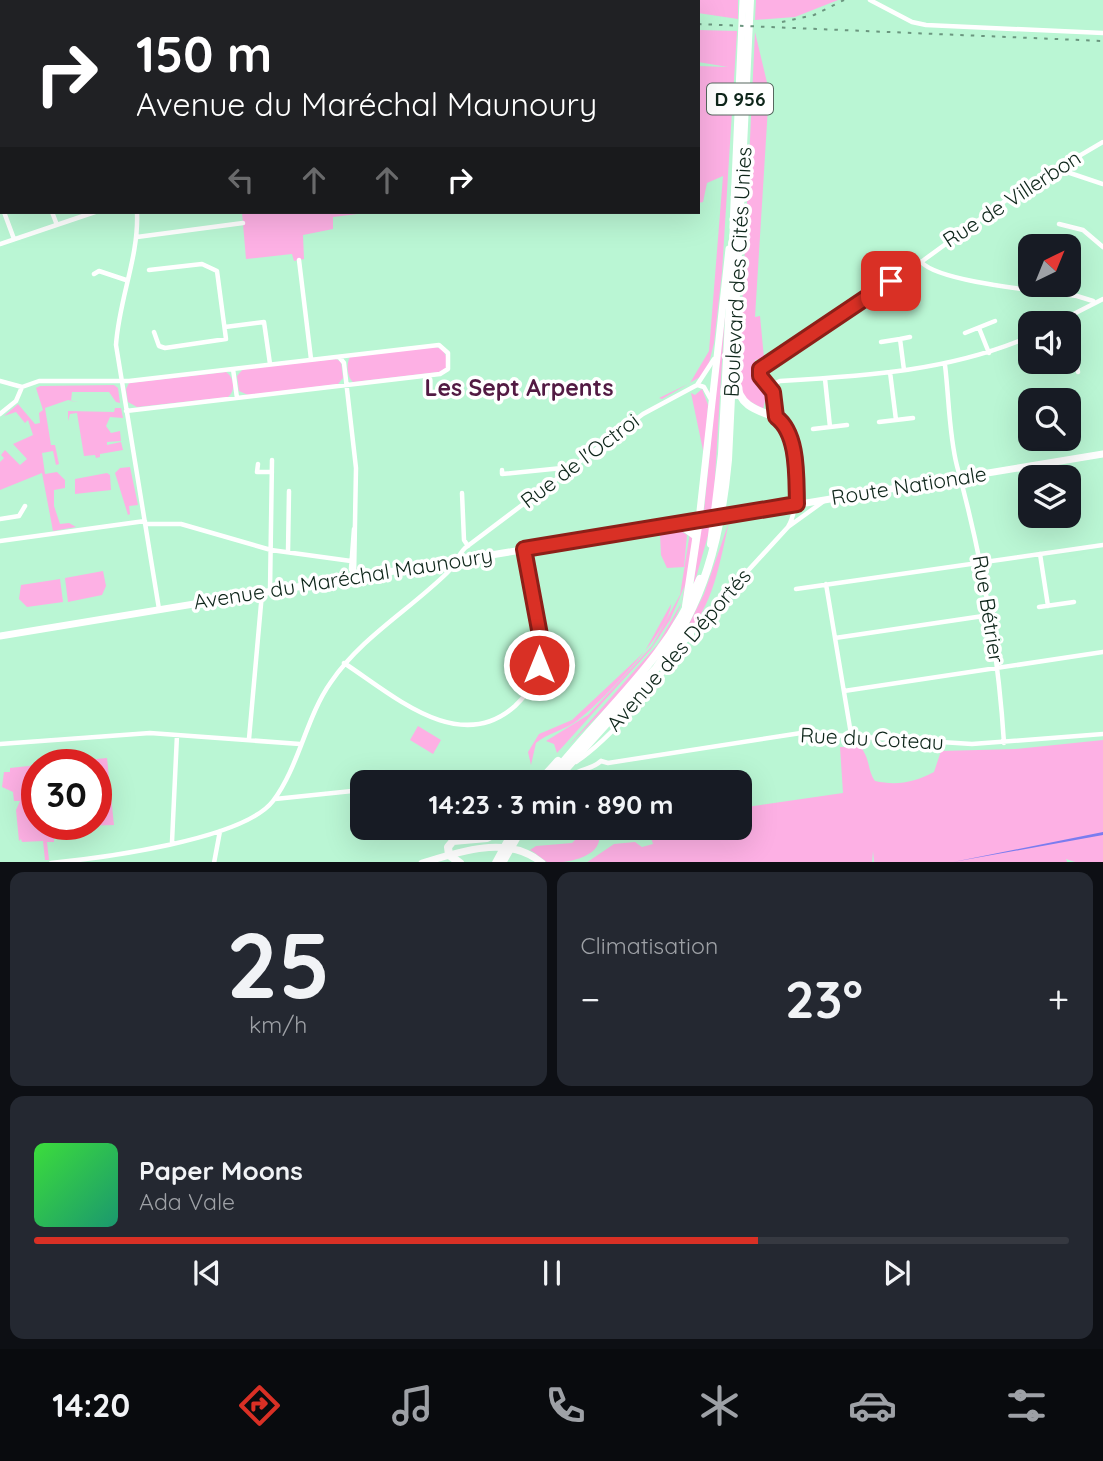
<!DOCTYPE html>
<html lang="fr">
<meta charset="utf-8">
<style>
:root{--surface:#171b24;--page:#242831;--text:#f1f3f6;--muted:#9ea1a6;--line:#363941;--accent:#d93025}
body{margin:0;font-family:Quicksand,sans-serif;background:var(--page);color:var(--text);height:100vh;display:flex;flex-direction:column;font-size:26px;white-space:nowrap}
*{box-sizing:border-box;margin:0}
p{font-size:23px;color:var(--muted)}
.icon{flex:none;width:38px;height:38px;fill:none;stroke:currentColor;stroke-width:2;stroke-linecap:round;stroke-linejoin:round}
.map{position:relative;height:862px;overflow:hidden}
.drawer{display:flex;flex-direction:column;gap:10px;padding:10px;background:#0d0f14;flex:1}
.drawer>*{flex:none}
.hud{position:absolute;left:0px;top:0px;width:700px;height:214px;box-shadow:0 7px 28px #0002;background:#202124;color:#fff;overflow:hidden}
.needle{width:46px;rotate:43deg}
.buttons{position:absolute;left:1018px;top:234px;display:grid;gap:14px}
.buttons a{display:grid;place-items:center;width:63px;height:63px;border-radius:14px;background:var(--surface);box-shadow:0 7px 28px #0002;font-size:35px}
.speed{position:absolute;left:21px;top:749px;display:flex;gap:14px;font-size:35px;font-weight:700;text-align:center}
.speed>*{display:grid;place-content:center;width:91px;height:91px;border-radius:50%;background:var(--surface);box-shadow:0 7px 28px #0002;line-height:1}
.speed .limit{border:10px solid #d22;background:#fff;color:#111}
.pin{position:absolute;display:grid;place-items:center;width:60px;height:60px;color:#fff;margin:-30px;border-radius:14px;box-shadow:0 4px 10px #0006}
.me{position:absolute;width:77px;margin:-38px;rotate:0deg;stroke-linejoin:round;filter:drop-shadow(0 0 5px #0008)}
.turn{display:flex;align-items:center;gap:24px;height:147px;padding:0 21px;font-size:32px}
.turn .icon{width:91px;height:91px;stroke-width:2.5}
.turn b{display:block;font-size:49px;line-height:60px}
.lanes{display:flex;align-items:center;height:66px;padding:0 21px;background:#0003;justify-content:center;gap:35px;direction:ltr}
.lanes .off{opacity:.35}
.big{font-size:52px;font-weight:800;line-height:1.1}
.drawer .card{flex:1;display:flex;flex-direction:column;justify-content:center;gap:10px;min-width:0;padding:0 24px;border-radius:14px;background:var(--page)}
.drawer .dial{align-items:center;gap:0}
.dial b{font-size:91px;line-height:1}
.song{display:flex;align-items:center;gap:21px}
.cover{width:84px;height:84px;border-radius:10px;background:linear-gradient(135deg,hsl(120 70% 55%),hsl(160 70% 35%))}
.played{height:7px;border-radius:4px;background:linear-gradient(90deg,var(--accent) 70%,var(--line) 70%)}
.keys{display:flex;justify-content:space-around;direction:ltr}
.heat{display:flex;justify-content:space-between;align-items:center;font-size:38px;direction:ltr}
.drawer .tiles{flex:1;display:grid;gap:10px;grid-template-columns:1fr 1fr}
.card:last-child{grid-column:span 2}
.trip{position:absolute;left:350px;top:770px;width:402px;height:70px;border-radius:14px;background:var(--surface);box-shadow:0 7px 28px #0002;font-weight:800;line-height:70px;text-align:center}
.menu{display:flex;height:112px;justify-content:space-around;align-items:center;background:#090b0e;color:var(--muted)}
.menu .icon{width:49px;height:49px}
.menu .active{color:var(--accent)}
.menu b{font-size:32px;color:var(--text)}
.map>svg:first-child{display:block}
</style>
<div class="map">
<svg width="1103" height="863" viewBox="0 0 1103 863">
<rect width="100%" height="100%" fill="#baf6d4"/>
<!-- green -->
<path fill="#fdb0e4" d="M666,0H738V19L698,13V2Z
M756,0H838L795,17L755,20Z
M698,30L737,31L722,272L714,343L709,363L700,377L662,399L659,398L690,383L709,351L723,176L707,183L703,202L698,203V66L728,67L698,62Z
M755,32L769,91L755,317L760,316L764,358L755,360V375L766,397L763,409L743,397L739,374Z
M242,212H374L333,217V229L303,235L304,259L294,261L292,254L246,259Z
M727,279L713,510L704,511Z
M435,347L442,349L447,358L446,368L439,372L353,382C347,377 346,364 350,357Z
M336,359L341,362L343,378L338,384L248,395L239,391L237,376L243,369Z
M226,372C234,377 236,391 228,397L137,407L128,402L126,389L129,383Z
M114,385L118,388L120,403L116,402L109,392H72L71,401L78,402L68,400L45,408L51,445H55L59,464L56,465L53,451L42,453L45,474L57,472L65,480V488L54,490V506L60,524L69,523L76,527L53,531L42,473L0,490V462L4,458L1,455L5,450L20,465L27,459L13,444L33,435L28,420L25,423L16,412L4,416L18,404L35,424L40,423L39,413L43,410L36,388L40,386Z
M702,389L708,405L704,455L691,393L695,395Z
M115,408H121L123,418L110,417L106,426L111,433L120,431L121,441L107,442V445L121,442L123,450L100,454V457L96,458L95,455L84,456L77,413L70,414L68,421V411L114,412Z
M130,467L138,505L129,506L130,514L128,515L115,473L120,468Z
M107,473L110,475L111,490L75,494V479Z
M729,522C721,556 713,612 684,634L704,594Z
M711,525L693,588L701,527Z
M681,531L687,535L684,567L667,568L661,555L660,534Z
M690,532C694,541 692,550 691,559C687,639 614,697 563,752L658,644L682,602L685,585L670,620L651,649L557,753L554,744L546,741L588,715L652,646L680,595Z
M103,571L106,586L102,595L68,602L65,578Z
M60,579L63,602L27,607L19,599L21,585Z
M671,604C672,629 600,704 578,720C565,730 548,733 536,743L531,765L528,752L539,734L572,720L637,659L645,651Z
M418,726L441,740L433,754L410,740Z
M1103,740V862H1075L1066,859L1067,862H874L873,851L872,863H586L614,844L635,842L642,847L653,844L649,831L638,828H740V808L843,793L840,747H861C871,762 867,769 875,781C897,786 915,782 934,772L941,751L1016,749Z
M107,758L114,825L54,827V842H47L49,860H45L43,841L22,842L21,839L19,841L16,810L20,801H14L13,792L2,787L4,772H10V768L37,765V824H96V765H37Z
M574,828H597C609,855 571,863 549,863C544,861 536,853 530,850L536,846L572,843L577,838Z"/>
<!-- water -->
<path fill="#7a7cef" d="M1103,832V835L953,862Z"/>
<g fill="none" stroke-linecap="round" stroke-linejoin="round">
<!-- street -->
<path stroke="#fff" stroke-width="4.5" d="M870,0L912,22L926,25L1103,33
M0,34H2
M0,94H2
M1058,169L1103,184
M0,200L2,205
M4,212L14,239
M52,212L57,225
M137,212C139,257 119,299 116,345L159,609
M1059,224L1083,230L1103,247
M137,237L243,223
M0,244L95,212
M299,260L311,359
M921,262C941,283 1044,291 1077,296L1093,301
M149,270L202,264L217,271L226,339L165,348L159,346L154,332
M94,274L99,271L126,280
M1069,316L1078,372
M1054,324L1103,299
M225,327L264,322L270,364
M979,328L989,353
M965,333L995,321
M881,342L900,339
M340,358L344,363L356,468L354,577
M945,365C949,398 949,435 957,466C982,557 998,649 1004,743
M233,369L237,398
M904,370L900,339L910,337
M890,372L896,420
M825,379L830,427
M0,381L22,387L39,381H129L439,345L448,353V369L440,374L126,411
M698,385L704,387L710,398
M769,386L780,381C866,376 951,371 1031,336
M0,414L16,401L22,387
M879,422L913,418
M813,429L847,425
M258,464L257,472H272
M502,470V474L572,467
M462,493L464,540L468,546
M0,519L19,516L25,506
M145,524H181L271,550L351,561
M788,527C802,504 800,434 776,417L773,392L760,376L761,367L921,262L1016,193L1103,142
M0,541L145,521
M288,552L289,491
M1040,554L1048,606
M354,576L351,569L354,529
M826,584L851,734
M796,589L1103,545
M270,591L272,460
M1039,607L1074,602
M689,635L788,527L824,501
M835,638L990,615
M344,663C393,695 459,756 515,706C531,691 541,671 541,649C541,615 527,582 524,549
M844,691L1103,652
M249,739L262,593
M0,744L150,733L300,744
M601,761L608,763L801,733L972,744L1103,734
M576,762C610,739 658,683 680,648
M475,782L534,774
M566,782C580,765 589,772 601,761
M275,799L362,790
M172,842L177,735
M51,863C101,858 243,840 273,801C299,767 306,717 331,682C362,637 408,611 447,573C454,566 458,555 465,548L643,414L697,385L714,359
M214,863L220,831"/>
<!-- primary -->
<path stroke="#fff" stroke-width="7" d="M733,227L743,0
M699,520L729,249
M0,636L1103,454
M422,863C460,852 508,834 542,863"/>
<!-- highway -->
<path stroke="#fff" stroke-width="8" d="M736,380C738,405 755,410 776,417
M678,523L696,536
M711,544L722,454L734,224
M686,606L699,520
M674,650L690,634
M657,667C704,604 721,537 728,460L750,0
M539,782L558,761
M547,782C599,714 667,661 700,579
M554,782L660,664
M460,863L449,855L448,847L453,841L487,838L506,828
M496,863L515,828
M502,863L522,828"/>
<!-- rail -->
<path stroke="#6b967f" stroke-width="2" stroke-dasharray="3.5 7" stroke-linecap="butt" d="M25,0L68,2
M97,0L140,2
M624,0L638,2
M659,0L663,2
M782,22L814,15L844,0
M698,24L1103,41"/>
</g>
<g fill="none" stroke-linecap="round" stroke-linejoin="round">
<!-- route casing -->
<g stroke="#8d1f18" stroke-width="18">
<path id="route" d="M539,665L540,635L524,549L797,504C796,478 799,434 776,417L773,392L760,376V369L891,281"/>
</g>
<!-- route -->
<use href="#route" stroke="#d93025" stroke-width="12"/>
</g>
<g text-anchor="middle" stroke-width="7" stroke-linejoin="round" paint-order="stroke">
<!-- shield labels -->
<rect fill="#fff" stroke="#56675f" stroke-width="2" x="707" y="83.5" width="66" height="31" rx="5"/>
<g font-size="19" font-weight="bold" fill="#0e261a">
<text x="740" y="106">D 956</text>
</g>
<!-- street labels -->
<g font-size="21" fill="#0e261a" stroke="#fff">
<text transform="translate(1012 199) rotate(-33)" y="7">Rue de Villerbon</text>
<text transform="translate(738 272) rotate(-87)" y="7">Boulevard des Cités Unies</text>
<text transform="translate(580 461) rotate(-37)" y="7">Rue de l'Octroi</text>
<text transform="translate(909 486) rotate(-9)" y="7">Route Nationale</text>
<text transform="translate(343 579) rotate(-9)" y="7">Avenue du Maréchal Maunoury</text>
<text transform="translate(988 609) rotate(81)" y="7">Rue Bétrier</text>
<text transform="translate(679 650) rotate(-49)" y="7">Avenue des Déportés</text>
<text transform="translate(872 739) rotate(3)" y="7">Rue du Coteau</text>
</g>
<!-- neighbourhood labels -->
<g font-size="23" font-weight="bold" fill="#521a43" stroke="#fff">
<text x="519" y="396">Les Sept Arpents</text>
</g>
</g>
</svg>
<div class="buttons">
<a><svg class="needle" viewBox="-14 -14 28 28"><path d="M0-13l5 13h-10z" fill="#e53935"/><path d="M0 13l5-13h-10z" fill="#9ea1a6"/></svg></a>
<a><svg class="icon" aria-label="sound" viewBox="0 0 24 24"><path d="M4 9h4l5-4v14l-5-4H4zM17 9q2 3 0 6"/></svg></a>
<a><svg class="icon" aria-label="search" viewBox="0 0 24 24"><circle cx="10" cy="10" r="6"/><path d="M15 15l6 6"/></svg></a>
<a><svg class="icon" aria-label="layers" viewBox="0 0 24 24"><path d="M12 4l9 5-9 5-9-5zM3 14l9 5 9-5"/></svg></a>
</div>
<div class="speed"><div class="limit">30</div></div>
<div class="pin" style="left:891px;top:281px;background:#d93025"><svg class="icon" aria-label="arrive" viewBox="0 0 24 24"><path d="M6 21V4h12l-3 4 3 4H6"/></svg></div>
<svg class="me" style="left:539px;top:665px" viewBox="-20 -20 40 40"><circle r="17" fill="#d93025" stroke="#fff" stroke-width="3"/><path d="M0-11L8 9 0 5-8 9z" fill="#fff"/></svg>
<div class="trip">14:23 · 3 min · 890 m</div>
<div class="hud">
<div class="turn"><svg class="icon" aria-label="right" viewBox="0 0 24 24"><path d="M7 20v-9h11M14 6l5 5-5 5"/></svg><div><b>150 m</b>Avenue du Maréchal Maunoury</div></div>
<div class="lanes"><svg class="icon off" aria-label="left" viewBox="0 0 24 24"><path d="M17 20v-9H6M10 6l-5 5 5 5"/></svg><svg class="icon off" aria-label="ahead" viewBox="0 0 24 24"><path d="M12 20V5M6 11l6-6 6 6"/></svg><svg class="icon off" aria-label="ahead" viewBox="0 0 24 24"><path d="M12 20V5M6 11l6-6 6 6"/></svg><svg class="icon" aria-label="right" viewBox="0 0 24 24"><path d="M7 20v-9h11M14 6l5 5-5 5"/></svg></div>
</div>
</div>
<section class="drawer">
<div class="tiles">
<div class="card dial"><b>25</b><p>km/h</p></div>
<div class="card"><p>Climatisation</p>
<div class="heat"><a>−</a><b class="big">23°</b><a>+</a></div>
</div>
<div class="card">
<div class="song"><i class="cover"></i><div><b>Paper Moons</b><p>Ada Vale</p></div></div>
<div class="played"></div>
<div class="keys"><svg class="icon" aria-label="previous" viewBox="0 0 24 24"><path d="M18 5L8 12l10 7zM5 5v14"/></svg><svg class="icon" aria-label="pause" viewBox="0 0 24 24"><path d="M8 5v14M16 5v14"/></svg><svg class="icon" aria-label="next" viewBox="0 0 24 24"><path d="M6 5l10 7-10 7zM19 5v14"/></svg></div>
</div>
</div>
</section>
<nav class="menu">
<b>14:20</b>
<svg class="icon active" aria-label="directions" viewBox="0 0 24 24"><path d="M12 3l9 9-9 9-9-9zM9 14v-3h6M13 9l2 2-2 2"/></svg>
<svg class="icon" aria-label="music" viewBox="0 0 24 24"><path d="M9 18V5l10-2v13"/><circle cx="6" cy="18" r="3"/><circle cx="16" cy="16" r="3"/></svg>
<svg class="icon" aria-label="phone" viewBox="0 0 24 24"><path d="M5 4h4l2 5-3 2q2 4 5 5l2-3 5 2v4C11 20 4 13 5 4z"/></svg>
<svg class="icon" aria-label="climate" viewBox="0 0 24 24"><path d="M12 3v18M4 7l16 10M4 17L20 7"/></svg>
<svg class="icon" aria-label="car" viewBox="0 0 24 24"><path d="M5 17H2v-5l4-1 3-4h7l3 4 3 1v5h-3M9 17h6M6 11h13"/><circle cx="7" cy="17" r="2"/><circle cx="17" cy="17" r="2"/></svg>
<svg class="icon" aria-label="filters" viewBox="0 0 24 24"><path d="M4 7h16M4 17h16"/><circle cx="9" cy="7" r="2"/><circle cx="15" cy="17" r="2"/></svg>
</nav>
